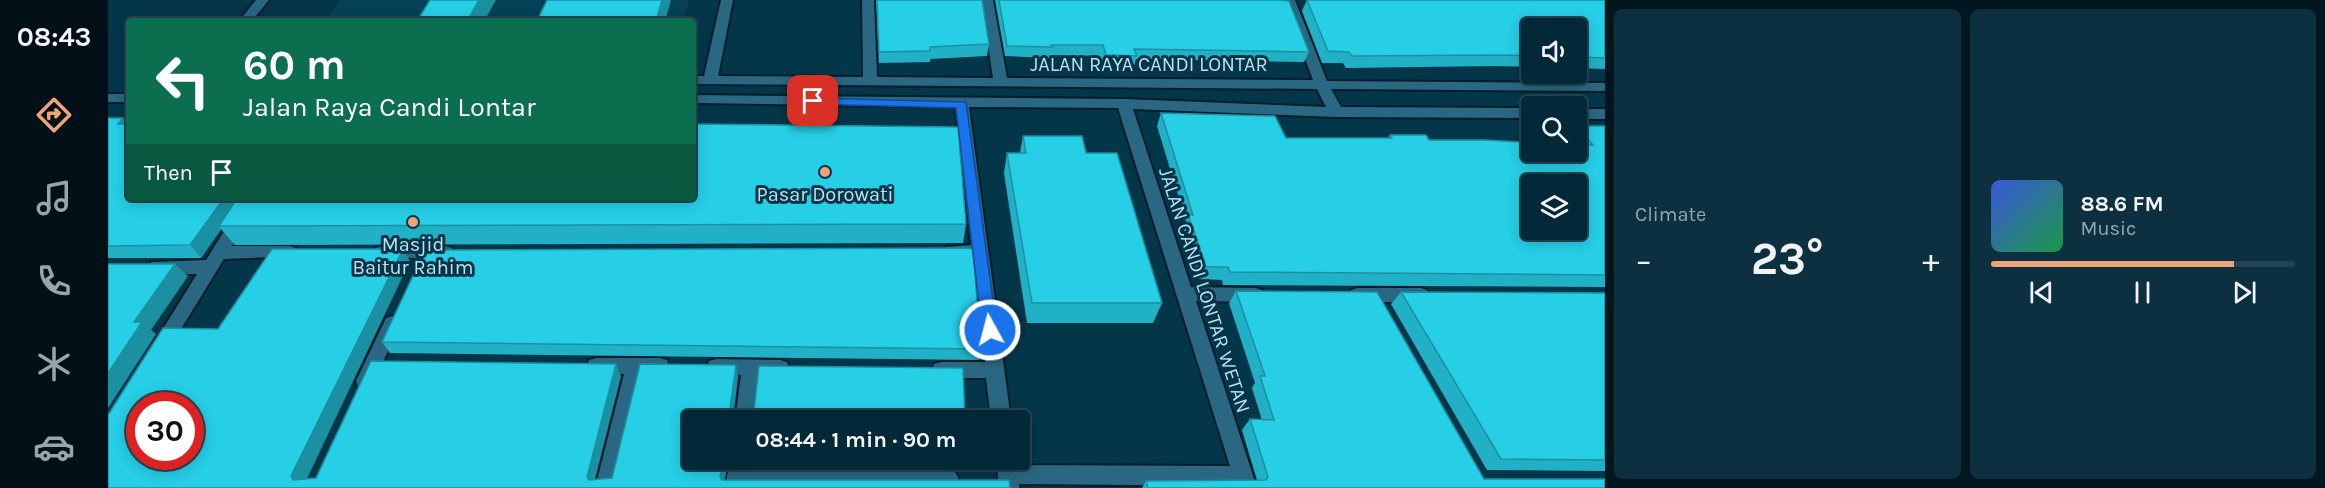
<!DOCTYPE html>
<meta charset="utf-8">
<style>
:root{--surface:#032838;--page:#0d3040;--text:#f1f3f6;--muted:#97a6ae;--line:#244453;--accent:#efa377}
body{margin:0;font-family:Karla,sans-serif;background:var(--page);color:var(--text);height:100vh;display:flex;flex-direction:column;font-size:22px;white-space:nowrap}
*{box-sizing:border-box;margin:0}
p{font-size:20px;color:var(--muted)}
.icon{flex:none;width:33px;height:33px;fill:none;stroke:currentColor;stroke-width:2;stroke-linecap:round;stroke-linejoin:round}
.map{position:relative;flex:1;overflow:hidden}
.panel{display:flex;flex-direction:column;gap:9px;padding:9px;background:#02161f;width:720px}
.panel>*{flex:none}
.guide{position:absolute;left:18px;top:18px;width:570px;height:183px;border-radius:6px;box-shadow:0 3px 15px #0003,0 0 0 2px var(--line);background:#0b6e4f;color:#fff;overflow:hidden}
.controls{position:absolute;left:1413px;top:18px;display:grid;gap:12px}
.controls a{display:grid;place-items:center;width:66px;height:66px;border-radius:6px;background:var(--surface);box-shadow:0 3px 15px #0003,0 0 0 2px var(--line);font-size:30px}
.speed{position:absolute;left:18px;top:392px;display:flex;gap:12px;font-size:30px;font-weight:700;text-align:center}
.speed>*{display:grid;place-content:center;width:78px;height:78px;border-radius:50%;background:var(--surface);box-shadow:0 3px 15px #0003,0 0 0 2px var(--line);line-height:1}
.speed .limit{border:9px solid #d22;background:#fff;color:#111}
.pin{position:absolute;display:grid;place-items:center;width:51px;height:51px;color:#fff;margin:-26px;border-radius:12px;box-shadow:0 3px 9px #0006}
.me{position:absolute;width:66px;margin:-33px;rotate:353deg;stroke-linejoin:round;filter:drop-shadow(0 0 4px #0008)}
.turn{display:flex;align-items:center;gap:21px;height:126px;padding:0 18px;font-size:27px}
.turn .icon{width:78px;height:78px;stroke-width:2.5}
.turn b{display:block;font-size:42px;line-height:51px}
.then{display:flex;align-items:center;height:57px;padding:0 18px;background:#0003;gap:12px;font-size:22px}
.big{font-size:45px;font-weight:700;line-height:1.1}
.panel .widget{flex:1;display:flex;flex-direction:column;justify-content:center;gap:9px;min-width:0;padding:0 21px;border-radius:9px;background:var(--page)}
.song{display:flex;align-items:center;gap:18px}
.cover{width:72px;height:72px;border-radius:9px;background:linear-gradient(135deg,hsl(230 70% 55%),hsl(140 70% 35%))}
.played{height:6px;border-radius:3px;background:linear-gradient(90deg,var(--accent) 80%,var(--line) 80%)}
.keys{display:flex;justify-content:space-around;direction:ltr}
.heat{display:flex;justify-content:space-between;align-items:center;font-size:33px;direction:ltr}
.panel .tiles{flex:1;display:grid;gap:9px;grid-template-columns:repeat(2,1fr)}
.trip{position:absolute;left:574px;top:410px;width:348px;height:60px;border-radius:6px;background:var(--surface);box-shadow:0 3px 15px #0003,0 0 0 2px var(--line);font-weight:700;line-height:60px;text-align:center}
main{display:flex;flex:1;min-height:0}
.tab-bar{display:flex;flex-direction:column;width:108px;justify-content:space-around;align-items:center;background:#011016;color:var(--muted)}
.tab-bar .icon{width:42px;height:42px}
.tab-bar .on{color:var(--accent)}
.tab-bar b{font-size:27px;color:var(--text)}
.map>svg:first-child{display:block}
</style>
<main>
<nav class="tab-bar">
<b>08:43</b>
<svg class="icon on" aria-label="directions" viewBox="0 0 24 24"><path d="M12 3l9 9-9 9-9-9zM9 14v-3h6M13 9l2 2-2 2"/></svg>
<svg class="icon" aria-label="music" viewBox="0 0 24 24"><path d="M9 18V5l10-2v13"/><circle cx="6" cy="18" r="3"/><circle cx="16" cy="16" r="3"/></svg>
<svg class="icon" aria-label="phone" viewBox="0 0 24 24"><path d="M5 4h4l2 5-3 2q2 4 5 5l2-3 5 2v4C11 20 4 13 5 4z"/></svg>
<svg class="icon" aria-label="climate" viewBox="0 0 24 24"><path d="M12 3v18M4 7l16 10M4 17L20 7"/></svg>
<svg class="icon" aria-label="car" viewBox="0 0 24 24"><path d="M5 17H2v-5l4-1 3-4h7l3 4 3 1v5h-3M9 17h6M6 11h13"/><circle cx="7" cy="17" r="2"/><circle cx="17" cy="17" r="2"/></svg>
</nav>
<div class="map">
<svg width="1497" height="488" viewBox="0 0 1497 488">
<rect width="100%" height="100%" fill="#04364a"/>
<!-- built -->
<path fill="#044157" d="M233,0H581L575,21H217Z"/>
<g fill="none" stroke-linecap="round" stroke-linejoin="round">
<!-- minor casing -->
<g stroke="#001d2a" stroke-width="4">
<path id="minor" d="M148,0H161L144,21H131Z
M613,0H625L610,76L755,77L754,0H766L769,77L885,78L873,0H885L899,78L1205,80L1175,0H1187L1219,81L1497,83V91L1223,89L1233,107L1424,108V118L1228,117L1025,109L1083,287L1148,288L1154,290L1157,295L1154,300L1148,302L1088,301L1149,488H1129L1128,486L911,484V488H891L888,459H908L909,465L1122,466L1010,108L861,107L903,420H883L878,378H833L826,376L824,370L826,364L833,362H877L865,257L838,255L836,251L838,247L863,245L847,107L585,103V95L1016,99L1218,107L1209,89L585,84V76H596Z
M0,94H21V102H0Z
M1468,109H1497V119H1468Z
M137,198H153L124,246H182L188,248L190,252L188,256L116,259L60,350L54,353L48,350L45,345L48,340L89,274H49L43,272L41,267L43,262L98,260Z
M274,246H338L344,248L346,252L344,256L338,258H274L268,256L266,252L268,248Z
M1249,288H1313L1319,290L1322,295L1319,300L1313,302H1249L1243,300L1240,295L1243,290Z
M284,316L290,318L293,323L266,381L264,387L257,389L250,387L248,381L278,318Z
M488,358H552L559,360L561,366L559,372L534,374L507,488H487L516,374L481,372L479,366L481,360Z
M608,359L672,360L679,362L681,368L679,374L651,376L647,420H627L633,375L601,373L599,367L601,361Z
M622,459H642L641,468L841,470L848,473L851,480L845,488H617Z"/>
</g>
<!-- minor -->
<use href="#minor" fill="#2a6782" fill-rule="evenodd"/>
</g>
<!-- wall -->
<path fill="#21b1c6" d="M768,0H874L881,44L879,56L822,59V62L771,63Z
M887,0H1171L1201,52L1196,62L1028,59L1026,66L995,65L992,56L942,55V58L897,56Z
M1199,0H1497V69L1468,68V28H1424V67L1385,66L1238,68L1235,63H1214L1194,11Z
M1053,113L1178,138H1280L1282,135L1321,140L1414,145L1468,152V126H1497V287L1115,285L1114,280L1091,279L1075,227L1078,221L1049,126Z
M0,118L21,124V198L858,224L855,243L127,245L113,229L93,258H0Z
M915,136L978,153L1054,303L1045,323H919L896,173L899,153H912Z
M1128,291L1376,479L1497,488H1034L1038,481L1149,480L1134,430L1142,419L1154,420L1144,388L1147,383L1121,303Z
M1293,292L1497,293V471L1379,470L1283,304Z
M274,342L873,349L871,360L282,353Z
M642,459H897L896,463L890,469L644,466Z"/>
<!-- shaded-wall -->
<path fill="#1b90a1" d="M371,0H388L376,21H359Z
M554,0H563L557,21H548Z
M15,118L21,125L10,124Z
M113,198H130L111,226L113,229L93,258L82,245Z
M295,249L302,261L195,487L185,480L183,476Z
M67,264L80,276L43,330L48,334L0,408V373L26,322Z
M508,364L513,376L485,487L479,477Z
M628,365L630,377L625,420L622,408Z
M616,459H621L615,488L612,477Z
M892,459H897L896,463L890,469Z"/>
<!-- building -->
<path fill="#26cee6" stroke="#1b90a1" stroke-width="1.5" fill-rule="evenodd" d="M322,0H371L359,21H309Z
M439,0H554L548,21H429Z
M769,0H874L881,44L822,47V51L771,52Z
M891,0H1171L1181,1L1201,52L1026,49L1029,56L998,55L995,45H943L944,47L899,46Z
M1199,0H1497V58L1468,57V28H1424V56L1393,55L1244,56L1241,52L1220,51Z
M1053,113L1167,116L1178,138H1284L1282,135H1318L1321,140H1377L1412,142L1414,145H1424V152H1468V145H1485L1468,126H1497V275L1122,272L1120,267H1098L1080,214L1085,215ZM1424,184H1468V230H1424Z
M0,118H15L10,124H21V198H116L82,245L0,246Z
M585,124L850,127L858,224L111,226L129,198H585Z
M915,136H974L978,153H1009L1054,303H924L899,153H918Z
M859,248L865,249L873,349L274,342L317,250Z
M164,249H295L183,476L185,480L208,478L263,361L508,364L479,477L481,480L504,478L532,364L628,365L622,408L624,411L646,410L651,366L855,368L857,420H585V459H616L612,477L614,480H901L902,488H0V415L55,328L110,329ZM32,405H82V456H32Z
M0,264H67L26,322H34L0,373Z
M1128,291L1269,292L1376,479H1497V488H1040L1038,481L1158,480L1160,477L1142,419L1166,420L1152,376H1157Z
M1293,292L1497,293V460L1393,459Z"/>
<!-- route -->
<path fill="#1a73e8" stroke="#114b97" stroke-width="1.5" d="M705,98L858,102L889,330L887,335H876L874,330L848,108L701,104V99Z"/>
<!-- markers -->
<g fill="#efa377" stroke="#04364a" stroke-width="2">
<circle cx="717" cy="172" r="6"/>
<circle cx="305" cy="222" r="6"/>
</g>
<g text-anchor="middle" stroke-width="6" stroke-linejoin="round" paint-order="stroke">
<!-- street labels -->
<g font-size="20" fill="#c2dfee" stroke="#04364a">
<text x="1041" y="71">JALAN RAYA CANDI LONTAR</text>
<text transform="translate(1097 290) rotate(72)" y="7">JALAN CANDI LONTAR WETAN</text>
</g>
<!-- poi labels -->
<g font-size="20" fill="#c2dfee" stroke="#04364a">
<text x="717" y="201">Pasar Dorowati</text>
<text x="305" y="251">Masjid<tspan x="305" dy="23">Baitur Rahim</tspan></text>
</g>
</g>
</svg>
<div class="controls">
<a><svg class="icon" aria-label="sound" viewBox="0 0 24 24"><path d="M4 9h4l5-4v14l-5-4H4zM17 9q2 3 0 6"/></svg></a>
<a><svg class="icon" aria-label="search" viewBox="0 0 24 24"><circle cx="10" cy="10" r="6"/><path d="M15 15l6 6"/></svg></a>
<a><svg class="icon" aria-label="layers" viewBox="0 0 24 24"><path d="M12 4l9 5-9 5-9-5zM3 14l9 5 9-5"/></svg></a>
</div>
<div class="speed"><div class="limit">30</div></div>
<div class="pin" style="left:705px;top:101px;background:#d93025"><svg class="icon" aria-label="arrive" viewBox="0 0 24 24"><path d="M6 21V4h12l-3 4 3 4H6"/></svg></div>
<svg class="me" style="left:882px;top:330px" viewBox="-20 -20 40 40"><circle r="17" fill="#1a73e8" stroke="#fff" stroke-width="3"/><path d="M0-11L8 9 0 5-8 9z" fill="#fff"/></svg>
<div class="trip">08:44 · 1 min · 90 m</div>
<div class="guide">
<div class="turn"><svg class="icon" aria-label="left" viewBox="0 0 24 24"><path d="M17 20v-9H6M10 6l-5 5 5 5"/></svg><div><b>60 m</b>Jalan Raya Candi Lontar</div></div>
<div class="then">Then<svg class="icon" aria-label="arrive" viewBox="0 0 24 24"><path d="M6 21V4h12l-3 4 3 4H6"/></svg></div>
</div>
</div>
<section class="panel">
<div class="tiles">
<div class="widget"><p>Climate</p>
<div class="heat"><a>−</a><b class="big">23°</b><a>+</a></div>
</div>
<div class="widget">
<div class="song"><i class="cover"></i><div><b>88.6 FM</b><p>Music</p></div></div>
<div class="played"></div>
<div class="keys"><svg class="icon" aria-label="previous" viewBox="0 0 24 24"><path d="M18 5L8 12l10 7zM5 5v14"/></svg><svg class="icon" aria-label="pause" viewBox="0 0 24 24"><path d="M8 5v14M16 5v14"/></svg><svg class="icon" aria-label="next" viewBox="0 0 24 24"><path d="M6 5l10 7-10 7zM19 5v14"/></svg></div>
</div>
</div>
</section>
</main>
